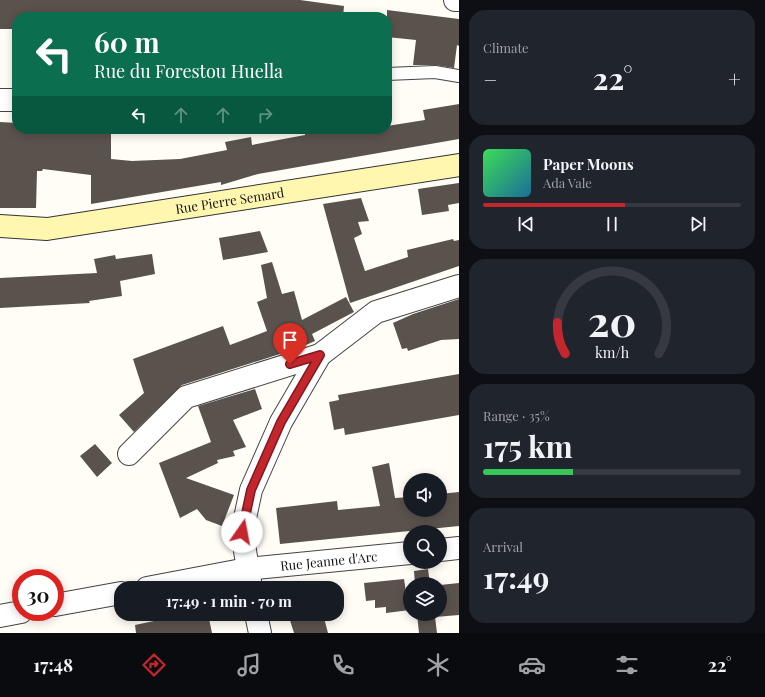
<!DOCTYPE html>
<meta charset="utf-8">
<style>
:root{--surface:#171b24;--page:#20242c;--text:#f1f3f6;--muted:#9ea1a6;--line:#363941;--accent:#c4262e}
body{margin:0;font-family:"Playfair Display",serif;background:var(--page);color:var(--text);height:100vh;display:flex;flex-direction:column;font-size:15px;white-space:nowrap}
*{box-sizing:border-box;margin:0}
p{font-size:13px;color:var(--muted)}
.icon{flex:none;width:22px;height:22px;fill:none;stroke:currentColor;stroke-width:2;stroke-linecap:round;stroke-linejoin:round}
.map{position:relative;flex:1;overflow:hidden}
.details{display:flex;flex-direction:column;gap:10px;padding:10px;background:#0d0f14;width:306px}
.details>*{flex:none}
.guide{position:absolute;left:12px;top:12px;width:380px;height:122px;border-radius:16px;box-shadow:0 2px 10px #0003;background:#0b6e4f;color:#fff;overflow:hidden}
.buttons{position:absolute;left:403px;top:473px;display:grid;gap:8px}
.buttons a{display:grid;place-items:center;width:44px;height:44px;border-radius:50%;background:var(--surface);box-shadow:0 2px 10px #0003;font-size:20px}
.speed{position:absolute;left:12px;top:569px;display:flex;gap:8px;font-size:20px;font-weight:700;text-align:center}
.speed>*{display:grid;place-content:center;width:52px;height:52px;border-radius:50%;background:var(--surface);box-shadow:0 2px 10px #0003;line-height:1}
.speed .limit{border:6px solid #d22;background:#fff;color:#111}
.pin{position:absolute;display:grid;place-items:center;width:34px;height:34px;color:#fff;margin:-41px -17px;border-radius:50% 50% 50% 0;rotate:-45deg;box-shadow:0 0 4px #0007}
.pin .icon{rotate:45deg}
.me{position:absolute;width:44px;margin:-22px;rotate:12deg;stroke-linejoin:round;filter:drop-shadow(0 0 3px #0008)}
.turn{display:flex;align-items:center;gap:14px;height:84px;padding:0 16px;font-size:18px}
.turn .icon{width:52px;height:52px;stroke-width:2.5}
.turn b{display:block;font-size:28px;line-height:34px}
.lanes{display:flex;align-items:center;height:38px;padding:0 16px;background:#0003;justify-content:center;gap:20px;direction:ltr}
.lanes .off{opacity:.35}
.big{font-size:30px;font-weight:700;line-height:1.1}
.details .tile{flex:1;display:flex;flex-direction:column;justify-content:center;gap:6px;min-width:0;padding:0 14px;border-radius:16px;background:var(--page)}
.details .dial{align-items:center;gap:0}
.dial svg{height:104px;overflow:visible;fill:none;stroke:var(--line);stroke-width:7;stroke-linecap:round;text-anchor:middle}
.dial text{fill:var(--text);stroke:none}
.song{display:flex;align-items:center;gap:12px}
.cover{width:48px;height:48px;border-radius:6px;background:linear-gradient(135deg,hsl(130 70% 55%),hsl(200 70% 35%))}
.played{height:4px;border-radius:2px;background:linear-gradient(90deg,var(--accent) 55%,var(--line) 55%)}
.keys{display:flex;justify-content:space-around;direction:ltr}
.heat{display:flex;justify-content:space-between;align-items:center;font-size:22px;direction:ltr}
.charge{height:6px;border-radius:3px;background:linear-gradient(90deg,#34c759 35%,var(--line) 0)}
.trip{position:absolute;left:114px;top:581px;width:230px;height:40px;border-radius:16px;background:var(--surface);box-shadow:0 2px 10px #0003;font-weight:700;line-height:40px;text-align:center}
.tab-bar{display:flex;height:64px;justify-content:space-around;align-items:center;background:#090b0e;color:var(--muted)}
.tab-bar .icon{width:28px;height:28px}
.tab-bar .active{color:var(--accent)}
.tab-bar b{font-size:18px;color:var(--text)}
main{display:flex;flex:1;min-height:0}
.map>svg:first-child{display:block}
</style>
<main>
<div class="map">
<svg width="459" height="633" viewBox="0 0 459 633">
<rect width="100%" height="100%" fill="#fffdf5"/>
<!-- building -->
<path fill="#5a524d" d="M0,0H300L344,6L343,17H214L187,14L186,17H17V29H0Z
M387,10L459,19V46L457,45L454,68L435,65H413L416,40L387,37Z
M459,104V139L258,174L221,185V182L91,204V175L43,169L42,171H37L36,208H0V122L17,123V129H111V159L132,161L180,159L227,150L225,142L251,137L252,145L305,135V131L315,129H387V126L425,120L423,110Z
M459,183V203L448,205L449,211L422,215L418,189Z
M361,198L369,221L358,222L362,234L354,238L365,271L408,257L407,250L453,239L454,241L459,240V266L350,303L323,204Z
M260,231L268,252L223,260L219,238Z
M152,254L155,274L120,281L122,296L89,301L90,303L0,308V278L97,273L94,259L115,255L116,259Z
M272,262L282,294L294,291L302,320L346,297L354,312L312,334L315,341L299,348L182,385L134,432L119,415L144,393L133,359L223,326L230,345L267,331L257,302L267,298L261,265Z
M459,299V339L441,340L408,351L407,348L402,349L393,323L413,314Z
M459,374V415L345,435L344,428L334,430L329,402L339,400L338,395Z
M255,389L262,409L233,420L246,447L233,451L235,456L217,460L218,463L186,478L234,495L222,526L206,520L197,509L180,518L159,463L211,442L198,406Z
M95,444L112,463L97,477L80,456Z
M389,463L395,498L410,497V510H440V494L459,492V526L280,544L276,508L337,501L338,510L380,506L372,467Z
M428,569L430,584H415L414,571Z
M404,579L406,592H410V610L386,613V607L375,608V600L366,601L364,583Z
M459,583V615L435,617L437,633H419L417,614H440V585Z
M187,614H208L212,633H136L135,625Z
M288,614H323L328,633H294Z"/>
<g fill="none" stroke-linecap="round" stroke-linejoin="round">
<!-- service casing -->
<g stroke="#444" stroke-width="14">
<path id="service" d="M387,74L435,72L459,76"/>
</g>
<!-- minor casing -->
<g stroke="#444" stroke-width="24">
<g id="minor">
<path d="M455,0H459"/>
<path d="M0,100H17"/>
<path d="M129,454L186,397L320,355"/>
<path d="M440,550L459,548"/>
<path id="s1" d="M147,588L247,569L410,553"/>
<path d="M251,588L242,532L251,490L281,422L320,355L376,312L459,286"/>
<path d="M55,605L121,593"/>
<path d="M256,614L260,633"/>
<path d="M0,616L21,612"/>
</g>
</g>
<!-- secondary casing -->
<g stroke="#333" stroke-width="24">
<g id="secondary">
<path id="s2" d="M0,226L47,229L459,165"/>
</g>
</g>
<!-- service -->
<use href="#service" stroke="#fff" stroke-width="12"/>
<!-- minor -->
<use href="#minor" stroke="#fff" stroke-width="22"/>
<!-- secondary -->
<use href="#secondary" stroke="#fff6b0" stroke-width="22"/>
</g>
<g fill="none" stroke-linecap="round" stroke-linejoin="round">
<!-- route casing -->
<g stroke="#7f191e" stroke-width="10">
<path id="route" d="M242,532L251,490L281,422L320,355L290,364"/>
</g>
<!-- route -->
<use href="#route" stroke="#c4262e" stroke-width="7"/>
</g>
<g text-anchor="middle" stroke-width="4" stroke-linejoin="round" paint-order="stroke">
<!-- street labels -->
<g font-size="13" fill="#111" stroke="#fff">
<text dy="5" stroke="none"><textPath href="#s2" startOffset="232">Rue Pierre Semard</textPath></text>
<text dy="5" stroke="none"><textPath href="#s1" startOffset="184">Rue Jeanne d'Arc</textPath></text>
</g>
</g>
</svg>
<div class="buttons">
<a><svg class="icon" aria-label="sound" viewBox="0 0 24 24"><path d="M4 9h4l5-4v14l-5-4H4zM17 9q2 3 0 6"/></svg></a>
<a><svg class="icon" aria-label="search" viewBox="0 0 24 24"><circle cx="10" cy="10" r="6"/><path d="M15 15l6 6"/></svg></a>
<a><svg class="icon" aria-label="layers" viewBox="0 0 24 24"><path d="M12 4l9 5-9 5-9-5zM3 14l9 5 9-5"/></svg></a>
</div>
<div class="speed"><div class="limit">30</div></div>
<div class="pin" style="left:290px;top:364px;background:#d93025"><svg class="icon" aria-label="arrive" viewBox="0 0 24 24"><path d="M6 21V4h12l-3 4 3 4H6"/></svg></div>
<svg class="me" style="left:242px;top:532px" viewBox="-20 -20 40 40"><circle r="19" fill="#fff"/><path d="M0-13L10 11 0 6-10 11z" fill="#c4262e"/></svg>
<div class="trip">17:49 · 1 min · 70 m</div>
<div class="guide">
<div class="turn"><svg class="icon" aria-label="left" viewBox="0 0 24 24"><path d="M17 20v-9H6M10 6l-5 5 5 5"/></svg><div><b>60 m</b>Rue du Forestou Huella</div></div>
<div class="lanes"><svg class="icon" aria-label="left" viewBox="0 0 24 24"><path d="M17 20v-9H6M10 6l-5 5 5 5"/></svg><svg class="icon off" aria-label="ahead" viewBox="0 0 24 24"><path d="M12 20V5M6 11l6-6 6 6"/></svg><svg class="icon off" aria-label="ahead" viewBox="0 0 24 24"><path d="M12 20V5M6 11l6-6 6 6"/></svg><svg class="icon off" aria-label="right" viewBox="0 0 24 24"><path d="M7 20v-9h11M14 6l5 5-5 5"/></svg></div>
</div>
</div>
<section class="details">
<div class="tile"><p>Climate</p>
<div class="heat"><a>−</a><b class="big">22°</b><a>+</a></div>
</div>
<div class="tile">
<div class="song"><i class="cover"></i><div><b>Paper Moons</b><p>Ada Vale</p></div></div>
<div class="played"></div>
<div class="keys"><svg class="icon" aria-label="previous" viewBox="0 0 24 24"><path d="M18 5L8 12l10 7zM5 5v14"/></svg><svg class="icon" aria-label="pause" viewBox="0 0 24 24"><path d="M8 5v14M16 5v14"/></svg><svg class="icon" aria-label="next" viewBox="0 0 24 24"><path d="M6 5l10 7-10 7zM19 5v14"/></svg></div>
</div>
<div class="tile dial"><svg viewBox="0 0 100 80">
<path d="M14 69A42 42 0 1 1 86 69"/>
<path d="M14 69A42 42 0 0 1 8 45" stroke="#c4262e"/>
<text x="50" y="56" font-size="32" font-weight="700">20</text>
<text x="50" y="72" font-size="11">km/h</text>
</svg></div>
<div class="tile"><p>Range · 35%</p><b class="big">175 km</b><div class="charge"></div></div>
<div class="tile"><p>Arrival</p><b class="big">17:49</b></div>
</section>
</main>
<nav class="tab-bar">
<b>17:48</b>
<svg class="icon active" aria-label="directions" viewBox="0 0 24 24"><path d="M12 3l9 9-9 9-9-9zM9 14v-3h6M13 9l2 2-2 2"/></svg>
<svg class="icon" aria-label="music" viewBox="0 0 24 24"><path d="M9 18V5l10-2v13"/><circle cx="6" cy="18" r="3"/><circle cx="16" cy="16" r="3"/></svg>
<svg class="icon" aria-label="phone" viewBox="0 0 24 24"><path d="M5 4h4l2 5-3 2q2 4 5 5l2-3 5 2v4C11 20 4 13 5 4z"/></svg>
<svg class="icon" aria-label="climate" viewBox="0 0 24 24"><path d="M12 3v18M4 7l16 10M4 17L20 7"/></svg>
<svg class="icon" aria-label="car" viewBox="0 0 24 24"><path d="M5 17H2v-5l4-1 3-4h7l3 4 3 1v5h-3M9 17h6M6 11h13"/><circle cx="7" cy="17" r="2"/><circle cx="17" cy="17" r="2"/></svg>
<svg class="icon" aria-label="filters" viewBox="0 0 24 24"><path d="M4 7h16M4 17h16"/><circle cx="9" cy="7" r="2"/><circle cx="15" cy="17" r="2"/></svg>
<b>22°</b>
</nav>
